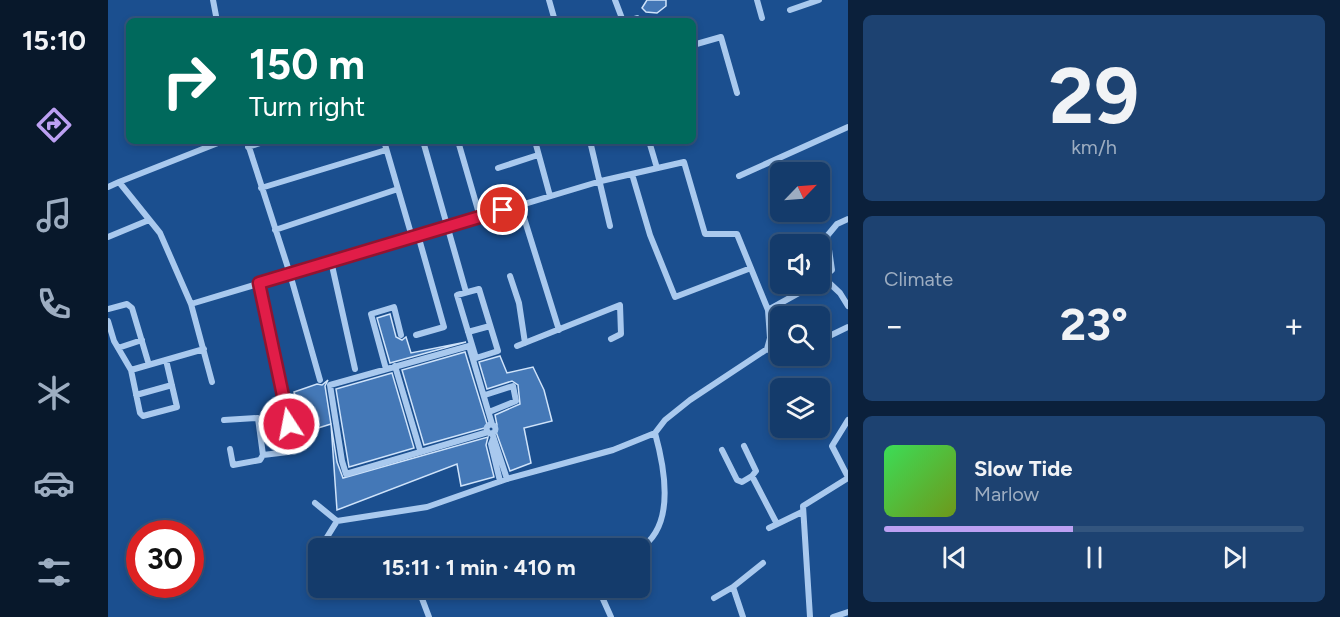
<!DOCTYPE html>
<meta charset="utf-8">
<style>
:root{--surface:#143b6b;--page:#1d4271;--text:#f1f3f6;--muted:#9dadc1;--line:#33557e;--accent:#bca0f2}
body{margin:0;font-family:Figtree,sans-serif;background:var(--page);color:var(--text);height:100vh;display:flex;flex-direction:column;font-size:22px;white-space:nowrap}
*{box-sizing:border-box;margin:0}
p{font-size:20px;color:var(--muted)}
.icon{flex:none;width:33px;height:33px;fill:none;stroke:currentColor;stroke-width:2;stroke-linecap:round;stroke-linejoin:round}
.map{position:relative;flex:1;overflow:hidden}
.side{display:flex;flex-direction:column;gap:15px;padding:15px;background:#0b203b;width:492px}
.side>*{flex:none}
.guide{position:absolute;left:18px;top:18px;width:570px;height:126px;border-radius:9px;box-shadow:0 3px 9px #0003,0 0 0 2px var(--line);background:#00695c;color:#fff;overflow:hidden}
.needle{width:39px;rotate:65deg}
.buttons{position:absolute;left:662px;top:162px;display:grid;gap:12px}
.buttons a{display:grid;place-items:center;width:60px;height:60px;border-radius:9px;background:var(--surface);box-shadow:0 3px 9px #0003,0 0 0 2px var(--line);font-size:30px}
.speed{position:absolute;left:18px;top:520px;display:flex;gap:12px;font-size:30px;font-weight:700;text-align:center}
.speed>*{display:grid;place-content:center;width:78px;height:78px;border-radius:50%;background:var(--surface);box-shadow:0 3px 9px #0003,0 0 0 2px var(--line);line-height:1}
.speed .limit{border:9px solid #d22;background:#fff;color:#111}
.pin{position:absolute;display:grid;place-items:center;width:51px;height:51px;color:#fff;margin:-26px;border:3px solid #fff;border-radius:50%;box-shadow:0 2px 6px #0007}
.me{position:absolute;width:66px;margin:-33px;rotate:349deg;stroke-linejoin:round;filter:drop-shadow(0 0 4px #0008)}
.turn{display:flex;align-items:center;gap:21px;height:126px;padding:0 24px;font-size:27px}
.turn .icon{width:78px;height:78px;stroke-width:2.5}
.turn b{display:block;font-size:42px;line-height:51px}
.big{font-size:45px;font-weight:700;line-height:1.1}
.side .tile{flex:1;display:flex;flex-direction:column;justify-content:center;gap:9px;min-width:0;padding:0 21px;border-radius:9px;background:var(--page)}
.side .dial{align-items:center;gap:0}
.dial b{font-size:78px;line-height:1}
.song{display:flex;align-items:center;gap:18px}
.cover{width:72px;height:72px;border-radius:9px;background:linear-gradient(135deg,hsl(130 70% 55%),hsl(80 70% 35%))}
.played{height:6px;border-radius:3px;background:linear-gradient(90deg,var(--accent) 45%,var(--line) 45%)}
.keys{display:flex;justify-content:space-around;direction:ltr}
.heat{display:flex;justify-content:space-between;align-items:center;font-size:33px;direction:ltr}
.trip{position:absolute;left:200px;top:538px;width:342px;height:60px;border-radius:9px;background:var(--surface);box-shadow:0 3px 9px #0003,0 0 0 2px var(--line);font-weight:700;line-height:60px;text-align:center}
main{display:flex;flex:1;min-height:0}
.dock{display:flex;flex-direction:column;width:108px;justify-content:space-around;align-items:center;background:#08182b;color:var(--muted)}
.dock .icon{width:42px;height:42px}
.dock .active{color:var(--accent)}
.dock b{font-size:27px;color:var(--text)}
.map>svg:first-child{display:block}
</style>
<main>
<nav class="dock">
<b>15:10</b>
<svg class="icon active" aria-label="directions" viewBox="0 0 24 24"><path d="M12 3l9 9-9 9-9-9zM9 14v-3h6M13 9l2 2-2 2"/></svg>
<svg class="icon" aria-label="music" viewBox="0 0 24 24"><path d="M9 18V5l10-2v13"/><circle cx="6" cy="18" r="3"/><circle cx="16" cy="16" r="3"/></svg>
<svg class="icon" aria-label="phone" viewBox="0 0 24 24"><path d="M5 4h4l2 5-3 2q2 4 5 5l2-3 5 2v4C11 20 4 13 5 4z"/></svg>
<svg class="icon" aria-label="climate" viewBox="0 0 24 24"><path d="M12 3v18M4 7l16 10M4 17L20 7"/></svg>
<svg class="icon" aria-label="car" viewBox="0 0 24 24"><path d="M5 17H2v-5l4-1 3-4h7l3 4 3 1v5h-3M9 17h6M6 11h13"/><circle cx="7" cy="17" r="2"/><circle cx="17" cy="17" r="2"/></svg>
<svg class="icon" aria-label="filters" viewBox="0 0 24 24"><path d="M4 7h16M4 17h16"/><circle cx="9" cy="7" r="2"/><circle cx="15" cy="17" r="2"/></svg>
</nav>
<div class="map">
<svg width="740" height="617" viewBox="0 0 740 617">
<rect width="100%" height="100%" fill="#1b4f8f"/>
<!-- building -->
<path fill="#4478b7" stroke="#cfe3fa" stroke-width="1.5" d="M539,0H558V6L549,13L538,12L534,8Z
M282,314L288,337L294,340L298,337L303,353L358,342L282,363L269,318Z
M357,352L380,427L316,445L294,370Z
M392,356L399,373L425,367L436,390L444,421L416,428L423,463L402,471L387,429L389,425L387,415L412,404L410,385L404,381L379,389L371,362Z
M284,373L306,448L241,467L228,389Z
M220,380L217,386L229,462L235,478L380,437L378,445L386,477L353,486L349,464L229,510L223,424L197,432L186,392L209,384L214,385Z"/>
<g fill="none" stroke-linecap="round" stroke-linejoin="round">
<!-- minor -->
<path stroke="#a9c9ee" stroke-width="6" d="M105,0L109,21
M441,0L447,21
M507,0L515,21
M649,0L654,18
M682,10L711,0
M520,21L529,18
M585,45L613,37L629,93
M115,141L11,182L52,233L83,304L493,181L576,162L597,234H629L660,310
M139,141L182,274L212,380
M276,141L304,237
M315,141L358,292
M350,141L372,217
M427,141L442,196
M482,141L502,226
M541,141L549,168
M140,147L158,141
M390,168L430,155
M524,174L542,235L567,297L643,268
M631,176L740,127
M0,187L11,182
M153,188L278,150
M412,205L451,330
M167,230L290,189
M0,237L41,220
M223,261L247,369
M402,276L411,303L417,343
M716,278L732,293L740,306
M711,281L724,270L719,236L729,224L740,219
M371,289L390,351L368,358L349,295Z
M83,304L104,382
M0,309L19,304L24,308L41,365
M0,321L6,341L23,370L32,413L35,416L69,407L58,360
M360,332L382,326
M308,335L336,327L310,235
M711,341L740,327
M409,346L512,305L513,334L503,339
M10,348L34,340
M659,349L672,352
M287,366L312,450
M278,369L263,314L286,307L293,335
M23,370L96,349
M28,395L64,385
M377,395L405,386L408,401L381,412
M116,420L150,418L155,455
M740,420L724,446L740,477
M378.5 429a4.5 4.5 0 1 1 9 0a4.5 4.5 0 1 1-9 0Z
M380,432L238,474L234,461L222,385L361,346L384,424
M384,433L399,479
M385,439L383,444L392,481
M636,446L648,471L644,476
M122,449L125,465L152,460L155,455L180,452L185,449L151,283
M614,450L629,480L634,482L644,476L669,524
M207,503L229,521L319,507L399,479L505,450L547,433L557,420L582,400L659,349L662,338L660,310L707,284
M661,528L694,512
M216,542L229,521
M531,549C568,527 557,469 547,433
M625,587L655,563
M310,588L321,617
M490,588L503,617
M606,598L625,587L635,617
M702,617L695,506L740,478
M725,617L740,612"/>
</g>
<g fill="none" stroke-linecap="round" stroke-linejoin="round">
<!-- route casing -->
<g stroke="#92132f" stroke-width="15">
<path id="route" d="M181,424L151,283L395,210"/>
</g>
<!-- route -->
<use href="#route" stroke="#e11d48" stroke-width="10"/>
</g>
</svg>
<div class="buttons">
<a><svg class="needle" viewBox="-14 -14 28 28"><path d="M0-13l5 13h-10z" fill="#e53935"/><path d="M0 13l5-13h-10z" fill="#9dadc1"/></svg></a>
<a><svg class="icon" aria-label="sound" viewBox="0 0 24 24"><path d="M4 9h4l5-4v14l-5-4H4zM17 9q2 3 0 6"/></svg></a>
<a><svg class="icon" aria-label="search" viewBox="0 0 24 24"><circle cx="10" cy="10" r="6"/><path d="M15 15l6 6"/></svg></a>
<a><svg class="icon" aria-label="layers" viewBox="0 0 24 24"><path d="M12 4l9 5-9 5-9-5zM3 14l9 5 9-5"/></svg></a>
</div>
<div class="speed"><div class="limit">30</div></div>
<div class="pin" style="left:395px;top:210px;background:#d93025"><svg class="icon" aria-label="arrive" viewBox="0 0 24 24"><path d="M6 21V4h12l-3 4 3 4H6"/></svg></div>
<svg class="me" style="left:181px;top:424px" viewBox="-20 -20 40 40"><circle r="17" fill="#e11d48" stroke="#fff" stroke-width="3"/><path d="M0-11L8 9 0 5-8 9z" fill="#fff"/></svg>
<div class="trip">15:11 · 1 min · 410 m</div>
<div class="guide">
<div class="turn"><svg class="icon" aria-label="right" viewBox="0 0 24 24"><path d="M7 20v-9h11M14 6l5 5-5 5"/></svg><div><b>150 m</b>Turn right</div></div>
</div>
</div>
<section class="side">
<div class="tile dial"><b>29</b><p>km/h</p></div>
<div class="tile"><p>Climate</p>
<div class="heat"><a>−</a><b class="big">23°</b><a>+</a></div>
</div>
<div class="tile">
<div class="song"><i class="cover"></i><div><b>Slow Tide</b><p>Marlow</p></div></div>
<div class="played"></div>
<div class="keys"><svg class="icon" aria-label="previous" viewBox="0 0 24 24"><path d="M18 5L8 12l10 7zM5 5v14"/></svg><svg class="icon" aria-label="pause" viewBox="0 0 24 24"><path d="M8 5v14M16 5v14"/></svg><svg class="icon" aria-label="next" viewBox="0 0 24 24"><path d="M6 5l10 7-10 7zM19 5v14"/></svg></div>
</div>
</section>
</main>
